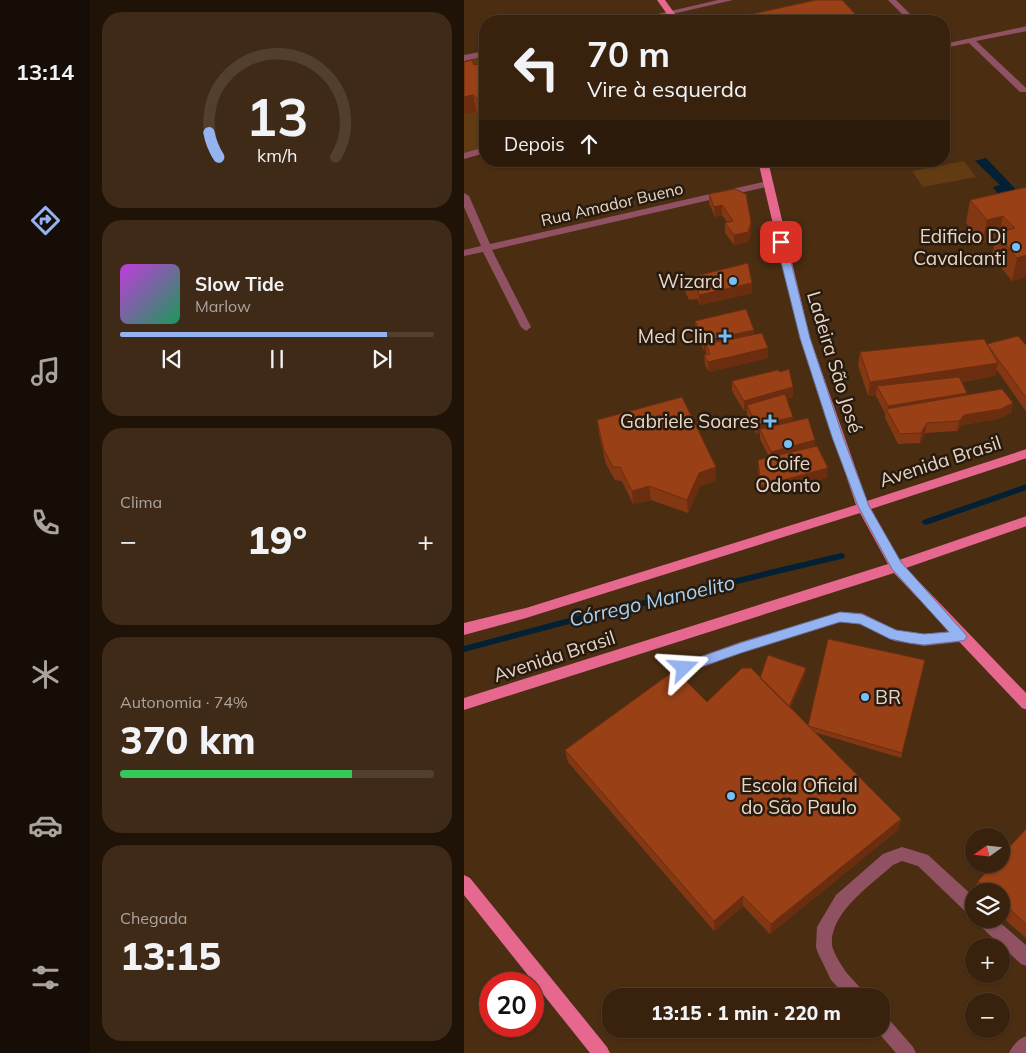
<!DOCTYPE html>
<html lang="pt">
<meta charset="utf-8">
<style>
:root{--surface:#38220e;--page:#3f2a17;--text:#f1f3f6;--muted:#aba49e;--line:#523f2e;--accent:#95b2f1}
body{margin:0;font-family:Mulish,sans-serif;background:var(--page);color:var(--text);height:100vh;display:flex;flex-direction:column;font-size:19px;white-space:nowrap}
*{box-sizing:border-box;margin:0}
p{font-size:16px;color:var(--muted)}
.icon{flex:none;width:28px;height:28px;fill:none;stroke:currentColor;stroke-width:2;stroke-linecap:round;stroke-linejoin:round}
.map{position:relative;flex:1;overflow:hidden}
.side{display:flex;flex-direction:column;gap:12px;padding:12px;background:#1f1308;width:374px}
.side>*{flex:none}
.banner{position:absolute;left:15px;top:15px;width:471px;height:152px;border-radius:20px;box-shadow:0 1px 4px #0004,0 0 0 1px var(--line);background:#38220e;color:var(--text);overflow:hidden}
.needle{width:32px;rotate:255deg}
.controls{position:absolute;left:501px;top:828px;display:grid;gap:10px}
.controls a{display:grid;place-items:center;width:45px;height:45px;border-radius:50%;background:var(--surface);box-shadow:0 1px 4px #0004,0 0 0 1px var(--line);font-size:25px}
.speed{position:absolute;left:15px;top:972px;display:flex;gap:10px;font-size:25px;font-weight:700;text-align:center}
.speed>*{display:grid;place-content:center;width:65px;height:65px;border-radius:50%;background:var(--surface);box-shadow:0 1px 4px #0004,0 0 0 1px var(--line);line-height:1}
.speed .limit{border:8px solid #d22;background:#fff;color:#111}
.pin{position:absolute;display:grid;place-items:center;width:42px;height:42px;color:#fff;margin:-21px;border-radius:10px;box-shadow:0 2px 8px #0006}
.me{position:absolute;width:55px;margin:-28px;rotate:70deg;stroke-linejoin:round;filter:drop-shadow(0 0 4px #0008)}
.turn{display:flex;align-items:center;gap:18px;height:105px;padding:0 25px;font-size:22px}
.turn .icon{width:65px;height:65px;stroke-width:2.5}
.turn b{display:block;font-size:35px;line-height:42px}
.then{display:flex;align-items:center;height:48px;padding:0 25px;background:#0003;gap:10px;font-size:19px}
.big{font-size:38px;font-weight:800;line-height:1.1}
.side .tile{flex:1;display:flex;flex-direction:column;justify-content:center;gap:8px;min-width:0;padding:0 18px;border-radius:20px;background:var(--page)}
.side .dial{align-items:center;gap:0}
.dial svg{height:130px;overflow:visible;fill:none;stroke:var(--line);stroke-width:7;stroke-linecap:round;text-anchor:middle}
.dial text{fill:var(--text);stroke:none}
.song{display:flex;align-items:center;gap:15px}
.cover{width:60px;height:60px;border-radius:8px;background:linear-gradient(135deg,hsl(290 70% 55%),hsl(150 70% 35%))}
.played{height:5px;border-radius:2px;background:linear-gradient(90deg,var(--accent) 85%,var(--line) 85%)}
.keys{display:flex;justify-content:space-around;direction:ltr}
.heat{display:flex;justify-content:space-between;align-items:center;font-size:28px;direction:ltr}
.charge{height:8px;border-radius:4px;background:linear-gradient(90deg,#34c759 74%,var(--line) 0)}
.trip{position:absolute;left:138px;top:988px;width:288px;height:50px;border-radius:20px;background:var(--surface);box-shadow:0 1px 4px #0004,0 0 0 1px var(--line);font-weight:800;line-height:50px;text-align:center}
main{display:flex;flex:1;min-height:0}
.menu{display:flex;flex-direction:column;width:90px;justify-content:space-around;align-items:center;background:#160e06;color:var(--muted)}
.menu .icon{width:35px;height:35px}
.menu .current{color:var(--accent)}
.menu b{font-size:22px;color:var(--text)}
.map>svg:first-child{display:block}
</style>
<main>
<nav class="menu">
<b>13:14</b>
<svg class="icon current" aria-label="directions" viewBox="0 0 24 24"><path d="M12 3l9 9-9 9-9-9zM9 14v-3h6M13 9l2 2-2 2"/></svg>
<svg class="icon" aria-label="music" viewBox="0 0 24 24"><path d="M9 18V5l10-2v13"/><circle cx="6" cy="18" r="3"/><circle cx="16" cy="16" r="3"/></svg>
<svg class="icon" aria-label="phone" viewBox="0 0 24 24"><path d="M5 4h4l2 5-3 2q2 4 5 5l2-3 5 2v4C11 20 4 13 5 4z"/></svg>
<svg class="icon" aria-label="climate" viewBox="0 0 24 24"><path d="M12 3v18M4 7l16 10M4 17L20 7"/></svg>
<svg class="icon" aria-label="car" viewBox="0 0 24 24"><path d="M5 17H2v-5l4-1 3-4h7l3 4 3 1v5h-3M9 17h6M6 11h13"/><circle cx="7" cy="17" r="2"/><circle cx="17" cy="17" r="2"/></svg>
<svg class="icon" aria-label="filters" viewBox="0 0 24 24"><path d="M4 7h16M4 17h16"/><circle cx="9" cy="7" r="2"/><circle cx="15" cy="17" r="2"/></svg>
</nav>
<section class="side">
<div class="tile dial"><svg viewBox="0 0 100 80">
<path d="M14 69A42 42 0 1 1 86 69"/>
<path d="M14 69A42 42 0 0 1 8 54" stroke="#95b2f1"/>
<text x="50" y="56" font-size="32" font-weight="700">13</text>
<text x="50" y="72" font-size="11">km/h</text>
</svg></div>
<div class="tile">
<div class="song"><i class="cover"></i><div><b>Slow Tide</b><p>Marlow</p></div></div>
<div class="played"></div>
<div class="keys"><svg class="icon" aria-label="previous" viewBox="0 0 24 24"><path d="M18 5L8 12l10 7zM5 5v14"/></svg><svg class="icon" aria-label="pause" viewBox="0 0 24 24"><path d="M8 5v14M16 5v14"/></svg><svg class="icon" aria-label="next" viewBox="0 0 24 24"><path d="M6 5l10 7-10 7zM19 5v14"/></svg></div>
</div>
<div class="tile"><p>Clima</p>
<div class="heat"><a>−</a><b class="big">19°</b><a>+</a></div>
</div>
<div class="tile"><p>Autonomia · 74%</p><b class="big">370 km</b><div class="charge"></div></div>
<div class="tile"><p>Chegada</p><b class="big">13:15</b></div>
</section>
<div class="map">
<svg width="563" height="1053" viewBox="0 0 563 1053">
<rect width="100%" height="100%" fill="#4b2e12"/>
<!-- green -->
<path fill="#623b12" d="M21,56V150L0,155V61Z
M500,161L512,177L459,187L448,171Z"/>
<!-- water -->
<path fill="#032034" d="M522,158L562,200L551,202L541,191L534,194L529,187L536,185L511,161Z"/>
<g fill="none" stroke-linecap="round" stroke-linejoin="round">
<!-- stream -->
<path fill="#032034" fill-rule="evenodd" d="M563,484V490L462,525L459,524L458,522L459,520Z
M377,553L380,554L381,556L380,558L377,559L109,623L0,652V646L109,617Z"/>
<!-- minor -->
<path fill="#905263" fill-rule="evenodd" d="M254,0H269L178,21H164Z
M424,0H432L453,21H445Z
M563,26V31L512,41L562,88V92H556L505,43L480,48V44Z
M21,51V56L0,61V55Z
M21,147V153L0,159V153Z
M303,181L306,182V186L28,250L67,327L62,331L57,327L19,252L0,256V250L17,246L0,207V193L5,196L26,244Z
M376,612L398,613L432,630L460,634L497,630L502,632L504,636L502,640L497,642L460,646L430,641L396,624L376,622L277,653L220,674L215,672L213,668L215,664L276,642Z
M438,847L464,855L510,897V916L504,914L454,866L438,861L429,865C408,884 365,913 368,945C369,951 374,960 378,966C384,977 396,984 401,996H382L367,980L354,953L352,947L353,927L372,895L419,854Z
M513,919H532L563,946V966L557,964L515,925Z
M416,1014L422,1016L449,1047L452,1053H432L411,1029H416Z
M563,1036V1053H545C549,1045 554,1039 563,1036Z"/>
<!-- major -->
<path fill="#e6688f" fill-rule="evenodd" d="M193,0H201L216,21H208Z
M294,161H304L346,338L403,501L563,449V458L407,509L435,560L563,516V526L442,568L563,694V710L558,708L430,573L0,710V698L424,564L396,513L62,618L0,635V623L62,608L392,505L336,338Z
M0,875L6,878L143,1047L146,1053H126L0,895Z"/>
</g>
<!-- wall -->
<path fill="#843713" d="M21,63V115L18,116L12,112L0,114L10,65Z
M563,187V276L548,281L528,256L531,240L518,243L502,223L506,200Z
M245,194L287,232L284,242L270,245L261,233V223L263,222L258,215L251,217L245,203Z
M220,279L288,293L236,305L234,299L225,300L220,289Z
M231,321L290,330V334L304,348V358L245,372L241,365L240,355H242V351H240L232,331Z
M523,344L563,346V413L533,370L531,376L497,382L503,393L502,395L549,403L547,413L534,419L498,425L493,431L461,433L456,443L434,444L421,418V413L412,396V395L404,396L394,365L396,352Z
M268,381L329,397L323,399L329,422L351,446L363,478L297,495L294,470V460L305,457L296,439V433L292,434L283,415V410L280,411L268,391Z
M133,420L252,467V481L236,486L224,513L187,500L169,504L158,481L151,480L142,464L135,434Z
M461,660L437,758L350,732L437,819L434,830L306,934L279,906L250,931L104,762L101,750L243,702L296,678L342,672L326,708L344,726Z
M563,828V939L538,917V891H510L514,881Z"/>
<!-- shaded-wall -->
<path fill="#6b2d0f" d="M9,95L12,112L0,114V97Z
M21,97V115L18,116L14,99Z
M331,161H354L331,165Z
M258,205V215L251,217L250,207Z
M539,216L535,235L532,233L531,240L518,243L523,220Z
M287,222V232L284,242L270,245V235Z
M563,255V276L548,281L553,258Z
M288,283V293L236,305L235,295Z
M290,330V340L242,344V351H240V341Z
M304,348V358L245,372L244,362Z
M534,363L531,376L417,394L413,386L412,395L404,396L406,382Z
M329,387V397L285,409L283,405V410L280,411V401Z
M503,393L501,403L423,411L424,406Z
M549,403L547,413L534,419L498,425L493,431L495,421L500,415Z
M329,417V427L296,429V433L292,434V425Z
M463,423L461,433L456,443L457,433Z
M351,440L350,449L307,461V452Z
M252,467V481L236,486L224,513L223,500L235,473Z
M364,468L363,478L297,495V486Z
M185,486L187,500L169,504L168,491Z
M342,668V672L324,713V708Z
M437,819L434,830L306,934L307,924Z
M279,896V906L250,931V921Z"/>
<!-- building -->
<path fill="#994016" stroke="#6b2d0f" d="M352,0H378L398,21H262L261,20Z
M8,60L10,65L21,63V97L14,99L9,95L0,97V62Z
M563,187V255L553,258L532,233L551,228L539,216L523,220L506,200Z
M271,189L282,194L287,222L284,232L270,235L261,223L269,221L258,205L250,207L245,194Z
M284,263L288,283L235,295L234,289L225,290L220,279Z
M282,309L290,330L240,341L231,321Z
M298,333L304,348L244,362L240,355L246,354L242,344Z
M554,336L563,346V399L523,344Z
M520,339L534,363L406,382L396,352Z
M325,369L329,387L280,401L268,381L314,370L316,372Z
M495,377L503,393L424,406L413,386Z
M538,389L549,403L537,409L500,415L495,421L463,423L457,433L436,434L422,409Z
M321,394L329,417L292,425L283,405Z
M218,397L252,467L235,473L223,500L185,486L168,491L156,467H149L140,450L133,420Z
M344,418L351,440L307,452L296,429Z
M353,446L364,468L297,486L294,460Z
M364,639L461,660L438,753L344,726Z
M304,655L342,668L325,707L296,678Z
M278,668H287L437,819L307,924L279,896L250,921L101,750L211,670L243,702Z
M563,828V925L538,902V891H525L514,881L530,864H538V855Z"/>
<!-- route -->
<path fill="#95b2f1" stroke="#61749d" d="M317,239L322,242L346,338L379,437L405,506L437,562L503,636L501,640L497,641L460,645L445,643L426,639L396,624L376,622L277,653L220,673L216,672L214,668L216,664L276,643L376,612L398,614L432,630L460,634L485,632L428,569L394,506L368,437L336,338L312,242Z"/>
<!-- markers -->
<g fill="#77bff7" stroke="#271a0e" stroke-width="2">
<circle cx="552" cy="247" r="5"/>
<circle cx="269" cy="281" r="5"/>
<path d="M258.5 328.5h5v5h5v5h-5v5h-5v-5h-5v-5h5z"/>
<path d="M303.5 413.5h5v5h5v5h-5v5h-5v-5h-5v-5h5z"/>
<circle cx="324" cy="444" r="5"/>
<circle cx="401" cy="697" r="5"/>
<circle cx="267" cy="796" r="5"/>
</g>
<g text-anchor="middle" stroke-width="5" stroke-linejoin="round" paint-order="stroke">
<!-- far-street labels -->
<g font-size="16" fill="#e8d6c6" stroke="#271a0e">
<text transform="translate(148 204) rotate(-13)" y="6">Rua Amador Bueno</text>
</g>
<!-- poi labels -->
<g font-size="19" fill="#e8d6c6" stroke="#271a0e" text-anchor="end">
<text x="542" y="243">Edificio Di<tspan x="542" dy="22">Cavalcanti</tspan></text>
<text x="259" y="288">Wizard</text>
<text x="250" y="343">Med Clin</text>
<text x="295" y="428">Gabriele Soares</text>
<text x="324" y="470" text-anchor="middle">Coife<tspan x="324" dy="22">Odonto</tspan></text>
<text x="411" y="704" text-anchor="start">BR</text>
<text x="277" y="792" text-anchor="start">Escola Oficial<tspan x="277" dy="22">do São Paulo</tspan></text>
</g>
<!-- street labels -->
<g font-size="19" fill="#e8d6c6" stroke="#271a0e">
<text transform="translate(371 362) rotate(73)" y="7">Ladeira São José</text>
<text transform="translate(476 461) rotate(-18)" y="7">Avenida Brasil</text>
<text transform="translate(90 656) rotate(-18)" y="7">Avenida Brasil</text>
</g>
<!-- water labels -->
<g font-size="20" font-style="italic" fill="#a8d1f2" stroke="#271a0e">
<text transform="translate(188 601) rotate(-13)" y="7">Córrego Manoelito</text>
</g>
</g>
</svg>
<div class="controls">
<a><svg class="needle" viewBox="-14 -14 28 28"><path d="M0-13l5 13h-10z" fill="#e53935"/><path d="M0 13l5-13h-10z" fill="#aba49e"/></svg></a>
<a><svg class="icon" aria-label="layers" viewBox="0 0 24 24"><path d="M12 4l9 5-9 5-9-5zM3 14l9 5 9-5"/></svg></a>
<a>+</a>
<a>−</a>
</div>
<div class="speed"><div class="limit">20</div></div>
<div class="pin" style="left:317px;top:242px;background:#d93025"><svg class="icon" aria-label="arrive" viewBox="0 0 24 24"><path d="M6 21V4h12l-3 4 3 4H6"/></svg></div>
<svg class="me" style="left:220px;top:668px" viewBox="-20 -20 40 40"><path d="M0-17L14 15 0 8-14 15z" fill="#95b2f1" stroke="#fff" stroke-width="4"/></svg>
<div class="trip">13:15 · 1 min · 220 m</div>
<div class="banner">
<div class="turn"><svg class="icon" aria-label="left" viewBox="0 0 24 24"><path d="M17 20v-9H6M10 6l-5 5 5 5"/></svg><div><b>70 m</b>Vire à esquerda</div></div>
<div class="then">Depois<svg class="icon" aria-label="ahead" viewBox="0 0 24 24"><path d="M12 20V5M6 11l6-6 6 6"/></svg></div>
</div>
</div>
</main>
